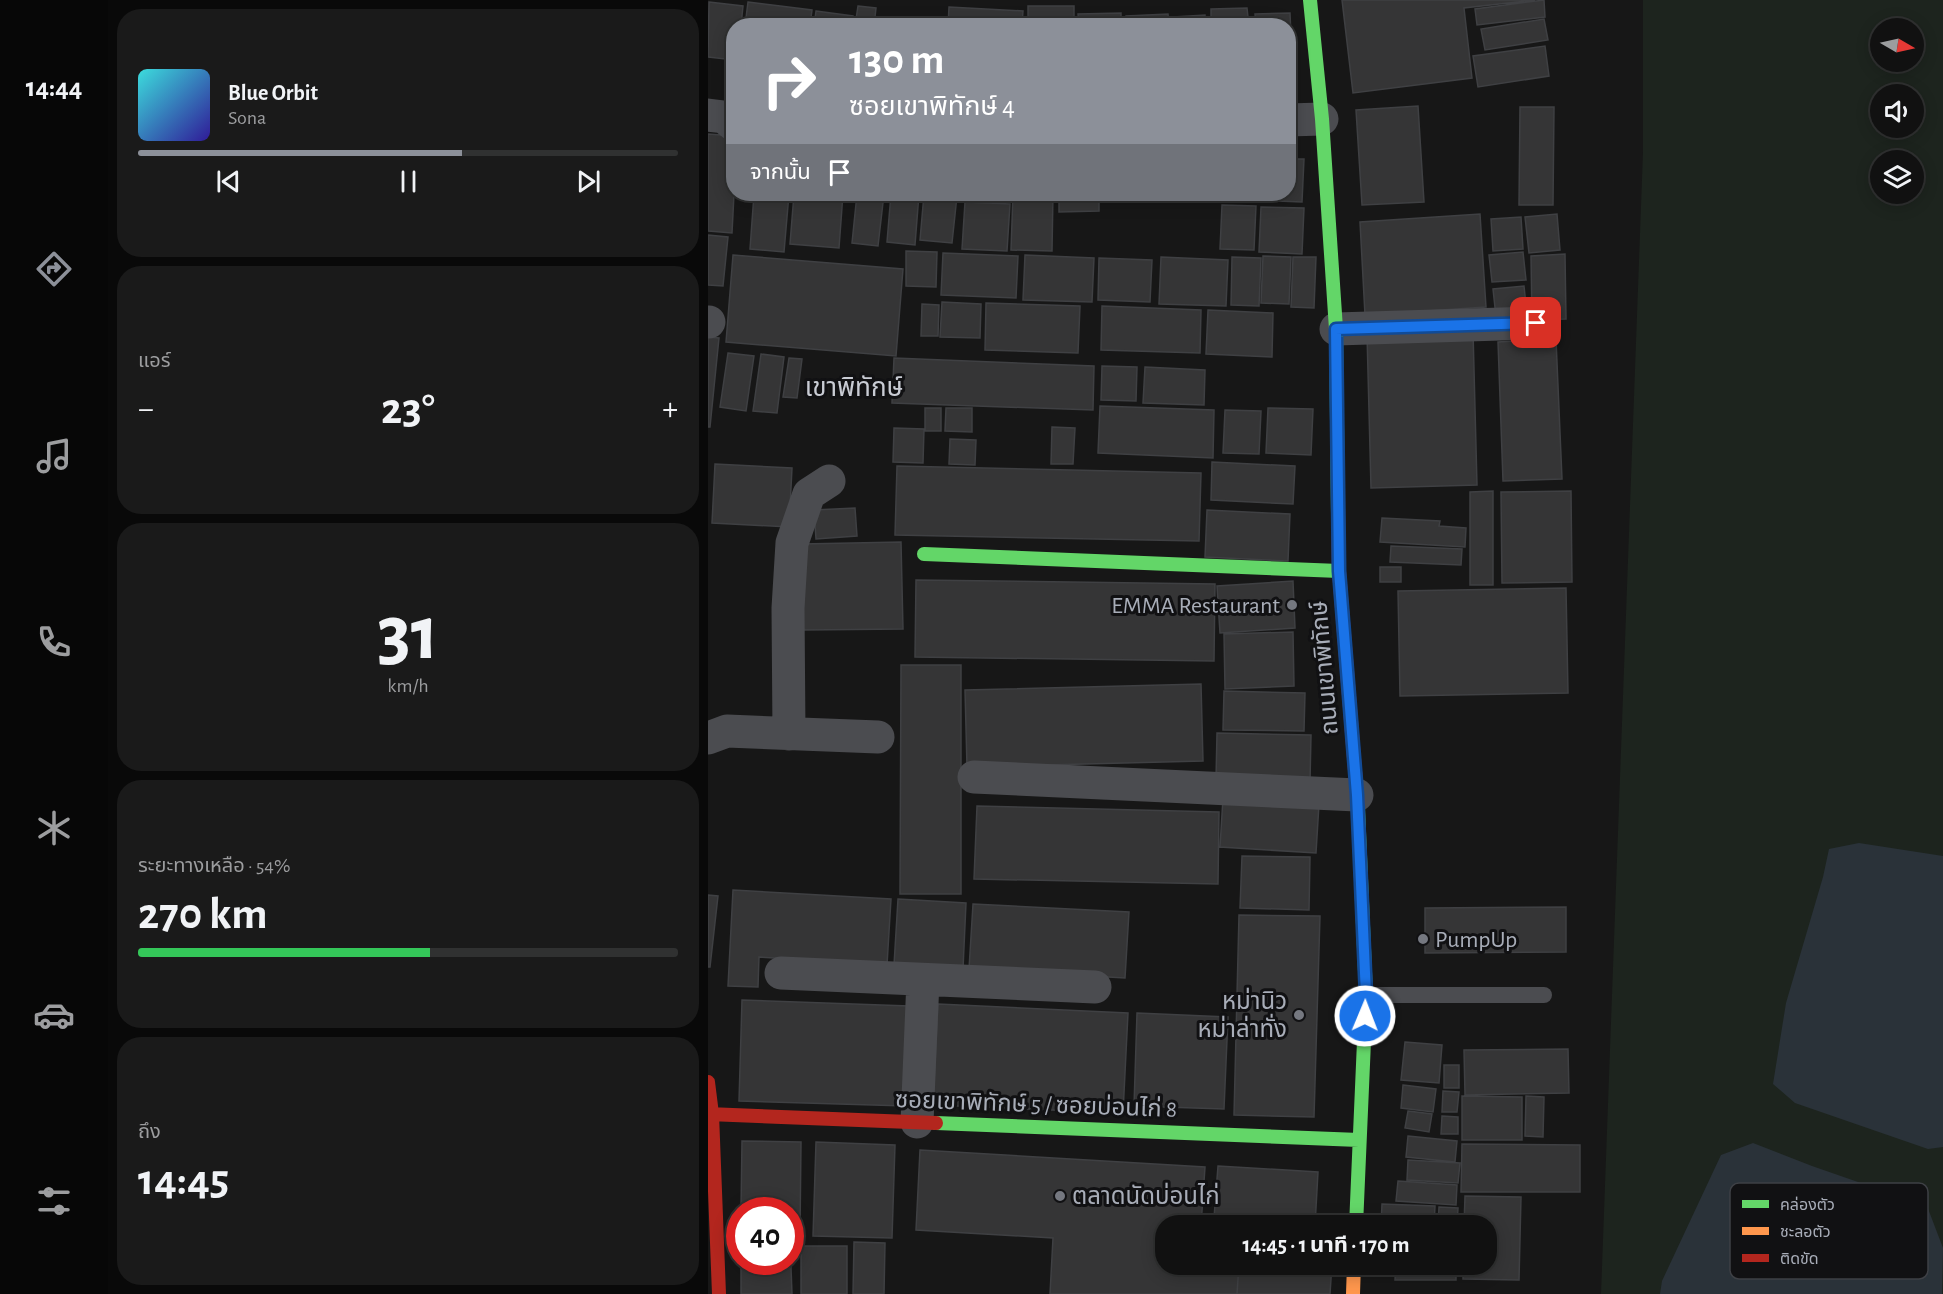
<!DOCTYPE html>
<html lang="th">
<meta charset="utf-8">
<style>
:root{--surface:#111;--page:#1a1a1a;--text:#f1f3f6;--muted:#9c9d9f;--line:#303131;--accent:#8c9099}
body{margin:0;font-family:"Alegreya Sans","Noto Sans Thai",sans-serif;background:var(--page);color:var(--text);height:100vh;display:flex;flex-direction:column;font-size:22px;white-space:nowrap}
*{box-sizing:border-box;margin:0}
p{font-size:20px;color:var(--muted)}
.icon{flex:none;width:33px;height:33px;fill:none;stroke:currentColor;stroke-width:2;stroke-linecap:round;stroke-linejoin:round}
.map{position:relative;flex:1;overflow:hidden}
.side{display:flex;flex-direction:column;gap:9px;padding:9px;background:#090909;width:600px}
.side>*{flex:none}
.hud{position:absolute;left:18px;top:18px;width:570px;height:183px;border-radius:24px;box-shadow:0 3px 15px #0003,0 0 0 2px var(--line);background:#8c9099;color:#fff;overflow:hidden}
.needle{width:39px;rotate:99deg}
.tools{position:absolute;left:1162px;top:18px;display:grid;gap:12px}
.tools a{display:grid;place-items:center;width:54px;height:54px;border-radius:50%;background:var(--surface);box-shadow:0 3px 15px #0003,0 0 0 2px var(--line);font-size:30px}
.speed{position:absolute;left:18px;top:1197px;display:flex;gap:12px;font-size:30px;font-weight:700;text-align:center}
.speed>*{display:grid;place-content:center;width:78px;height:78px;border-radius:50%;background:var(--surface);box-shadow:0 3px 15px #0003,0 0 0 2px var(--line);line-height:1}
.speed .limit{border:9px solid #d22;background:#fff;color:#111}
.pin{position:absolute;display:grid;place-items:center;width:51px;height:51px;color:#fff;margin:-26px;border-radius:12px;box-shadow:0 3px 9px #0006}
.me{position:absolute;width:66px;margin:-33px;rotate:1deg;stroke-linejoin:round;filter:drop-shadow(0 0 4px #0008)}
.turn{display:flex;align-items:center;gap:21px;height:126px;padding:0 24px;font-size:27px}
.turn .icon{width:78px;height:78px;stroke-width:2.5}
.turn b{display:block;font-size:42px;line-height:51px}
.then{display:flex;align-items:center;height:57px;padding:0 24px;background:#0003;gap:12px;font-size:22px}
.big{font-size:45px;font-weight:700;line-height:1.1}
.side .tile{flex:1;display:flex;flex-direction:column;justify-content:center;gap:9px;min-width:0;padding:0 21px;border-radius:24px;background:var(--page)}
.side .dial{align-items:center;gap:0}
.dial b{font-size:78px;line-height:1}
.song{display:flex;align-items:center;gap:18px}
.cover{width:72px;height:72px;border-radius:9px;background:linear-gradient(135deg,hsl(180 70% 55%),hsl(250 70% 35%))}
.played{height:6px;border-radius:3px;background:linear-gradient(90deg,var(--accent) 60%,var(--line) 60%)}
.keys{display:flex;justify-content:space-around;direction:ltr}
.heat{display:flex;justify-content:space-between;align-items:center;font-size:33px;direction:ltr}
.charge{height:9px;border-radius:4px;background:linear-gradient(90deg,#34c759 54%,var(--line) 0)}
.trip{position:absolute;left:447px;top:1215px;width:342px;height:60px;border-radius:24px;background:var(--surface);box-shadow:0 3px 15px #0003,0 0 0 2px var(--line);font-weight:700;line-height:60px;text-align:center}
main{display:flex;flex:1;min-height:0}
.tab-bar{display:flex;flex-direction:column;width:108px;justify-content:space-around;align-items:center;background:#070707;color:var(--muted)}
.tab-bar .icon{width:42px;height:42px}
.tab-bar .on{color:var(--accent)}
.tab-bar b{font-size:27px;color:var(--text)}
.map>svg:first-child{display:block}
</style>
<main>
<nav class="tab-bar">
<b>14:44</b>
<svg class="icon on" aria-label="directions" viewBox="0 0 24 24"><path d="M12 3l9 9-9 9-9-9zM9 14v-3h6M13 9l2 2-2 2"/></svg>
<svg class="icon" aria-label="music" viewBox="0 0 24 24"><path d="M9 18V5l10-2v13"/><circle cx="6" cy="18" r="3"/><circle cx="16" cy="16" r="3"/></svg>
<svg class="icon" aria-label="phone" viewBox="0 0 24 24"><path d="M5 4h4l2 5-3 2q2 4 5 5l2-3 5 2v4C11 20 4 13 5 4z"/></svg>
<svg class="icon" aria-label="climate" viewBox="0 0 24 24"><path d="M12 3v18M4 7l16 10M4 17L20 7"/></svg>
<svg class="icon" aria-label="car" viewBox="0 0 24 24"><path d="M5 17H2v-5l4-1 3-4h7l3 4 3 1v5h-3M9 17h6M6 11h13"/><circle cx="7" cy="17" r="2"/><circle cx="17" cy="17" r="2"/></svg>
<svg class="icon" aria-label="filters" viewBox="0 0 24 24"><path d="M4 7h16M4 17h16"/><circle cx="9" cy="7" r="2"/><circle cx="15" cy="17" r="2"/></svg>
</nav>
<section class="side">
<div class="tile">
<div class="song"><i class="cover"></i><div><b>Blue Orbit</b><p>Sona</p></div></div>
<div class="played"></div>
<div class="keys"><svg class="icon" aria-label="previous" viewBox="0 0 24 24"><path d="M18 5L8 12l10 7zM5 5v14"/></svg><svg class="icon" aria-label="pause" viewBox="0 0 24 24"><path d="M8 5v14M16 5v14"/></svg><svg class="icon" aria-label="next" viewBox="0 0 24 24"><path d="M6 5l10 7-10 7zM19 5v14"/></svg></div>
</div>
<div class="tile"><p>แอร์</p>
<div class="heat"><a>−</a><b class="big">23°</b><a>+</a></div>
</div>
<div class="tile dial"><b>31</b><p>km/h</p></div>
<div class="tile"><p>ระยะทางเหลือ · 54%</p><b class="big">270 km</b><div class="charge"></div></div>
<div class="tile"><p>ถึง</p><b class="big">14:45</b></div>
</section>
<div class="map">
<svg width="1235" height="1294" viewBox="0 0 1235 1294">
<rect width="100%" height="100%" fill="#171717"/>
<!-- green -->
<path fill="#1d241e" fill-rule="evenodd" d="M935,0H1235V1294H893L935,152ZM1173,28H1206V62H1173ZM1173,94H1206V128H1173ZM1173,160H1206V194H1173Z"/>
<!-- water -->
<path fill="#2a3239" d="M1151,843L1235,856V1147L1220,1149L1087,1103L1065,1084L1078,1003L1115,877L1121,849Z
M1045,1143L1104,1166L1219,1206L1235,1248L1234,1294H952L954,1281L1013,1155Z"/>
<!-- building -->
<path fill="#353536" stroke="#3f4043" stroke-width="1.5" d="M634,0H827L756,8L764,78L645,93Z
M836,0L837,17L769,25L767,9Z
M1,2L35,6L33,26H26V60L0,57Z
M40,2L104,10L102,26H37Z
M150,6L168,8L166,26H147Z
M320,6H366V26H320Z
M241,7L315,11L314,26H240Z
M539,8L541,26H503V9Z
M108,11L145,16L144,26H106Z
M413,13V26H371L370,14Z
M582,13L586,105L580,106V26H548L547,14Z
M460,14L461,26H418V16Z
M497,15L498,26H465V17Z
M836,19L840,40L777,50L773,29Z
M837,46L841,76L770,87L765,56Z
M710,106L716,202L654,205L648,110Z
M812,107H846L845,205H811Z
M0,134L26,136V194L24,233L0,231Z
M580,159H596L594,202L515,199V194H580Z
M46,194H81L76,252L42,249Z
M86,194H135L131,248L82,244Z
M149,194H176L170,246L144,243Z
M183,194H211L207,245L179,242Z
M216,194L249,196L244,243L212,240Z
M305,194H345L344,251L303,250Z
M351,194H391V211L351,212Z
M257,202L302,204L299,251L254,249Z
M514,205L548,206L546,250L512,249Z
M553,207L596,208L594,254L551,252Z
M772,214L778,307L657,315L652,222Z
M849,214L852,250L821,253L817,217Z
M813,217L815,249L785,251L783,219Z
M0,235L20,237L15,286L0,285Z
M198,251L229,252L228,287L198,286Z
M815,252L818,280L784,282L781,255Z
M235,253L310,256L308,298L233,295Z
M857,254L858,319L824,320L823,256Z
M25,255L195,269L188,356L18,342Z
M317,255L386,258L384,302L315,300Z
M555,256L583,257L581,304L553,303Z
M453,257L520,260L518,306L451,304Z
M524,257L553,258L551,306L523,305Z
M585,257H608L606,308L583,307Z
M391,258L444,260L442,302L390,300Z
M816,286L819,314L788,317L785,289Z
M234,302L273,304L272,338L232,337Z
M278,303L372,306L370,353L277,350Z
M214,304L231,305L230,336H213Z
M394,306L493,310L492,353L393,350Z
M500,310L565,313L564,357L498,354Z
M765,331L769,485L663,488L659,334Z
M0,337L11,338L2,427H0Z
M848,339L854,479L795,481L790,342Z
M20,353L46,356L38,411L12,407Z
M53,354L76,357L69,413L45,411Z
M81,358L94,359L89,398L75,397Z
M186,358L386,366L385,410L184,403Z
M394,366L429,367L428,401L393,400Z
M437,367L497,370L496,405L435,403Z
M392,406L506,410L505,458L390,453Z
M217,408H233V431H217Z
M238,408H264V432L237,431Z
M560,408L605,409L603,455L558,453Z
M517,410L553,411L551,454L515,453Z
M344,427L367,428L365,464H343Z
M186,428L216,429L215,463L185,462Z
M242,439L268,440L267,465L241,464Z
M504,462L587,466L585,504L503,500Z
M7,464L84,468L81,527L4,523Z
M189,466L493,473L491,541L187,535Z
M785,491V585H762V492Z
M863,491L864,582L794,583L793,492Z
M147,508L149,536L108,539L106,510Z
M499,510L582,514L580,561L497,557Z
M674,518L732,521L731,526L758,528L757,547L672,542Z
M193,542L195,629L95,630L94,544Z
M683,546L754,549L753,565L682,562Z
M672,567H693V582H672Z
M208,580L507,584L506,661L207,657Z
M585,581L587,628L512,633L509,586Z
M858,588L860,693L692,696L690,591Z
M585,632L586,686L517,689L516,634Z
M193,665H253V894H192Z
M493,684L495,761L259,767L257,690Z
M516,691L597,693L596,731L515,730Z
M509,733L603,735L602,782L508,779Z
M515,798L611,804L608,853L512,847Z
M269,806L511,812L510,884L266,879Z
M534,856L602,857L601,910L532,908Z
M25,890L183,899L179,965L51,957L50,987L20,986Z
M0,895L10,896L2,967H0Z
M190,899L258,903L255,969L186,965Z
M265,904L421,912L417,978L261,969Z
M858,907V952L717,953V908Z
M531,915L612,916L606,1117L526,1115Z
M34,1000L201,1006L198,1106L31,1101Z
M230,1004L420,1013L415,1113L225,1105Z
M429,1013L520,1017L516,1109L426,1106Z
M697,1042L734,1045L731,1083L693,1080Z
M860,1049L861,1093L757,1095L756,1050Z
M736,1065H751V1088H736Z
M695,1085L728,1089L725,1112L693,1108Z
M735,1091L751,1092L749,1112H734Z
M754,1096L814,1097V1140H754Z
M818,1096L836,1097L835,1137L817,1136Z
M700,1111L724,1114L721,1132L697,1128Z
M734,1116L750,1117V1134H733Z
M700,1136L749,1141L747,1162L698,1157Z
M34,1141L93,1142L92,1234H82V1210H33Z
M108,1142L187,1145L184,1238L105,1236Z
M754,1144L872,1145V1192H753Z
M212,1150L497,1167L493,1226H458V1264H531L529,1294H342L345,1238L208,1230Z
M700,1160L752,1163L750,1183L699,1180Z
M510,1166L610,1172L607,1226H534V1220L506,1218Z
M690,1181L749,1185L748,1205L688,1201Z
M757,1196L813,1197L811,1280L755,1279V1264H778V1226H756Z
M674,1204L727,1206L726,1226L673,1225Z
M731,1207L750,1208L749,1226H730Z
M82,1241L84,1294H33V1262H82Z
M146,1242L177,1243L176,1294H145Z
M93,1246H139V1294H93Z
M531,1264H624L622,1294H529Z
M688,1264H748V1280H687Z"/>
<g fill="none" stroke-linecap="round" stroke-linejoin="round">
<!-- lane -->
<path stroke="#4b4c50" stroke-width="16" d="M658,995H836"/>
<!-- street -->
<path stroke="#4b4c50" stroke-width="33" d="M0,115L16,117L26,125
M580,120L614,119
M0,322H1
M628,329L828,323
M81,734L80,608L84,543L101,494L121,481
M0,738L19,731L170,737
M266,777L649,795
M73,973L387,987
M209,1122L215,980"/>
<!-- fast -->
<path stroke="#63d668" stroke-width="14" d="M602,0L614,119L628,329L630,514
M216,554L631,571
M228,1123L651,1140
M648,1226L658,995L650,808"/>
<!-- slow -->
<path stroke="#ff974d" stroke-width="14" d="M645,1294L646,1264"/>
<!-- jam -->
<path stroke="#b3261e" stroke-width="14" d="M630,514L631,571L650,808
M0,1082L4,1114L11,1294
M0,1114L228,1123"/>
</g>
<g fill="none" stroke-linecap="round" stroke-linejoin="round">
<!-- route casing -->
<g stroke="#114b97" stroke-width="15">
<path id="route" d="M657,1016L658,995L649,795L631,571L628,329L828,323"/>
</g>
<!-- route -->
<use href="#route" stroke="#1a73e8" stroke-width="10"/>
</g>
<!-- markers -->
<g fill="#757880" stroke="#111113" stroke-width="2">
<circle cx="584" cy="605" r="6"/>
<circle cx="715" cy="939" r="6"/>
<circle cx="591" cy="1015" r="6"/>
<circle cx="352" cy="1196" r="6"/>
</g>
<g text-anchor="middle" stroke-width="6" stroke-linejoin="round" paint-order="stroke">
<!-- poi labels -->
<g font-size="24" fill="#a8adb8" stroke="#111113" text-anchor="end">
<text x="572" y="613">EMMA Restaurant</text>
<text x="727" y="947" text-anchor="start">PumpUp</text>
<text x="579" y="1009">หม่านิว<tspan x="579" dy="28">หม่าล่าทั่ง</tspan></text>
<text x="364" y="1204" text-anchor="start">ตลาดนัดบ่อนไก่</text>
</g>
<!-- street labels -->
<g font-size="24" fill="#a8adb8" stroke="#111113">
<text transform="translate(616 668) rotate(-95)" y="8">ถนนเขาพิทักษ์</text>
<text transform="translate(328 1104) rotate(2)" y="8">ซอยเขาพิทักษ์ 5 / ซอยบ่อนไก่ 8</text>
</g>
<!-- neighbourhood labels -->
<g font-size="26" fill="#c9ccd4" stroke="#111113">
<text x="146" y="396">เขาพิทักษ์</text>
</g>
</g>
<!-- legend -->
<rect x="1022" y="1183" width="198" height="96" rx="9" fill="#111113" stroke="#3e4045" stroke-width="1.5"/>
<rect x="1034" y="1200" width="27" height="8" fill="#63d668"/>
<rect x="1034" y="1227" width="27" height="8" fill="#ff974d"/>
<rect x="1034" y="1254" width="27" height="8" fill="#b3261e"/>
<g font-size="16" fill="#a8adb8">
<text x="1072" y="1210">คล่องตัว</text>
<text x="1072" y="1237">ชะลอตัว</text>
<text x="1072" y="1264">ติดขัด</text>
</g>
</svg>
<div class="tools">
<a><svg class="needle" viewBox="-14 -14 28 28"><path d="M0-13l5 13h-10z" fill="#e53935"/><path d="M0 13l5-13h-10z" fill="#9c9d9f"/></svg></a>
<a><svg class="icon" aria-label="sound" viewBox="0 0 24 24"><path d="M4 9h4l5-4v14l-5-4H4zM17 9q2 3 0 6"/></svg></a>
<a><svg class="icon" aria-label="layers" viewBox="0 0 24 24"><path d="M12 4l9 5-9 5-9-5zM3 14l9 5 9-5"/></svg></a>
</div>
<div class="speed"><div class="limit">40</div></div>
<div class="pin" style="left:828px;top:323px;background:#d93025"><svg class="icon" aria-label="arrive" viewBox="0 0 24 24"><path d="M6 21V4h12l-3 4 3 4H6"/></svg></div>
<svg class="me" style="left:657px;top:1016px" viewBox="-20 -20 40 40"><circle r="17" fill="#1a73e8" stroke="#fff" stroke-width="3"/><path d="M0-11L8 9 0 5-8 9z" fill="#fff"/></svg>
<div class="trip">14:45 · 1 นาที · 170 m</div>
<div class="hud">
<div class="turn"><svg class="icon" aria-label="right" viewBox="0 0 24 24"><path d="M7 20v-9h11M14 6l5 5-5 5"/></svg><div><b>130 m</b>ซอยเขาพิทักษ์ 4</div></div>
<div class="then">จากนั้น<svg class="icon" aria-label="arrive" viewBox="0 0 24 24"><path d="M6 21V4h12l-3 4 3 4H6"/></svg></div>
</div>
</div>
</main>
